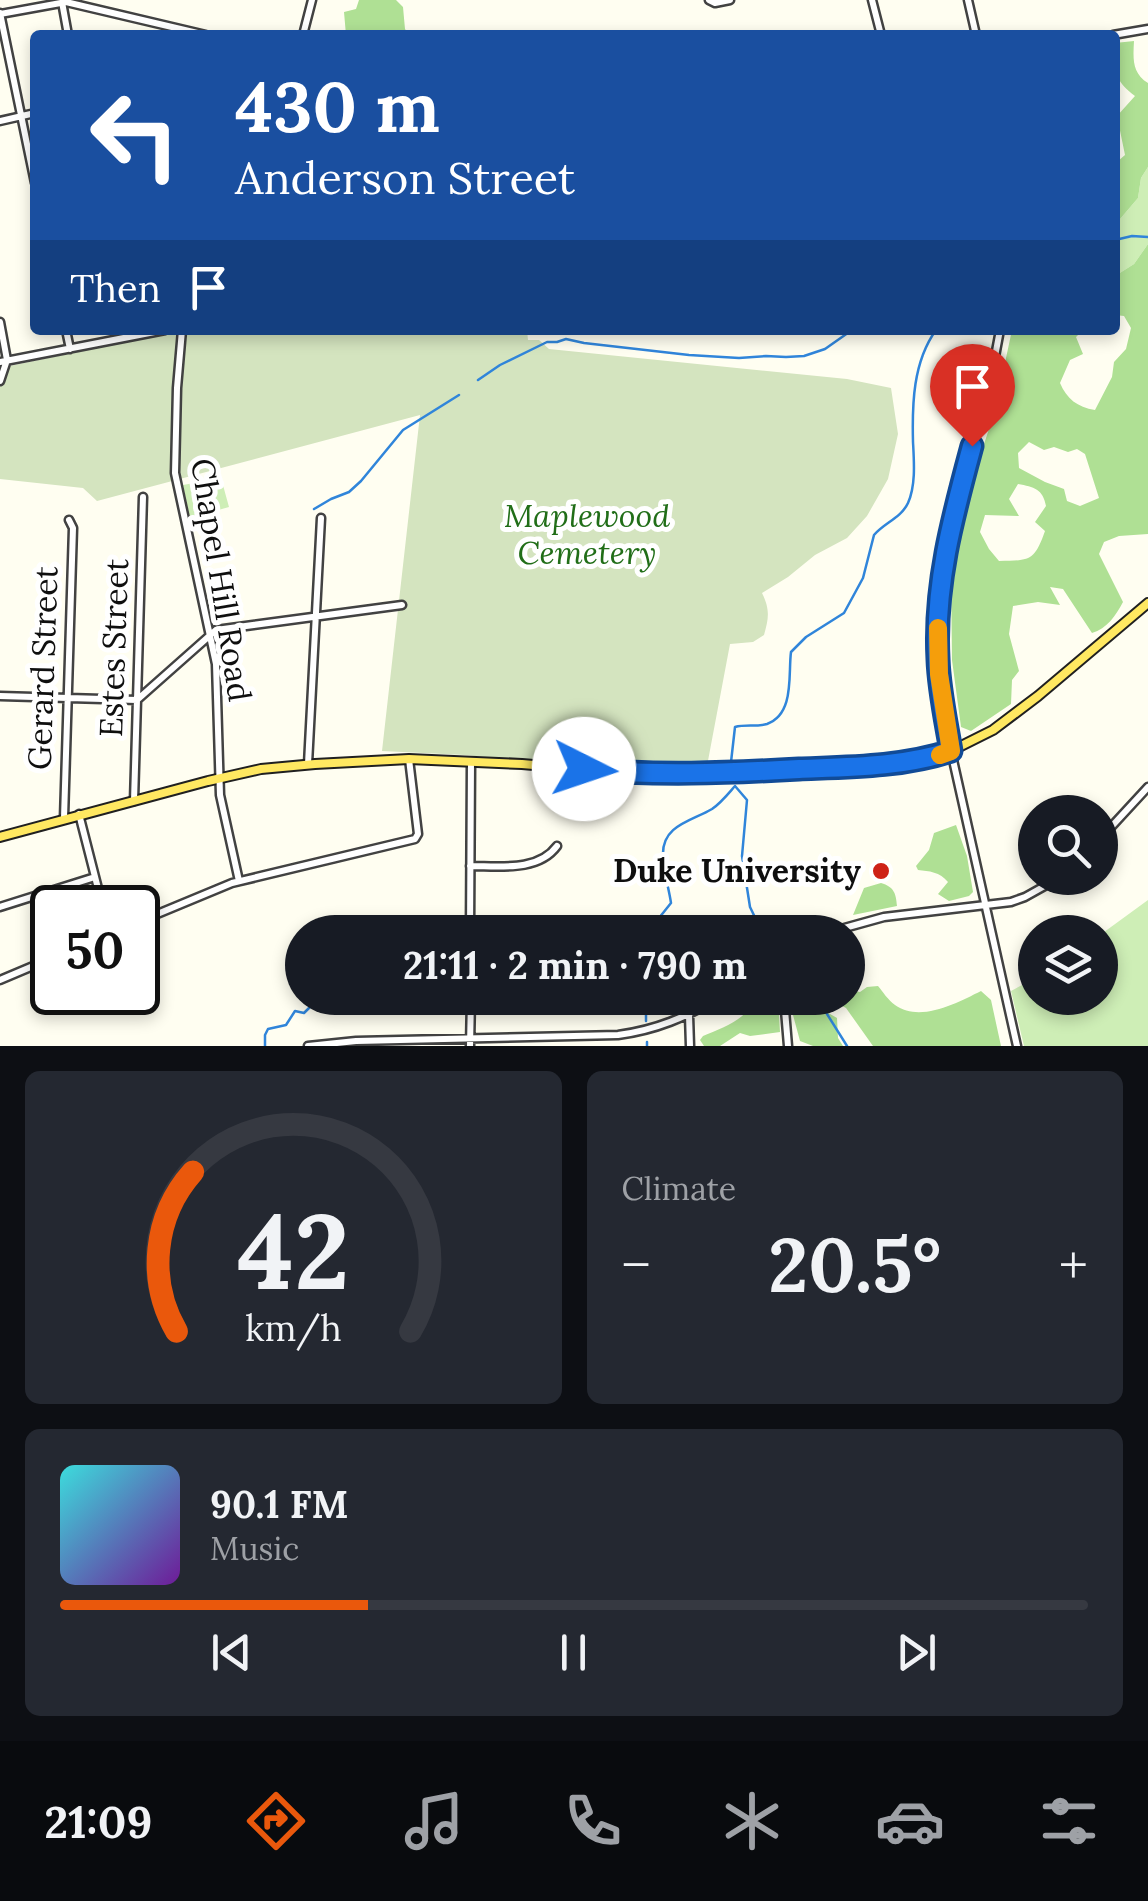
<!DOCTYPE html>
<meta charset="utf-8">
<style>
:root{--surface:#171b24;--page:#242831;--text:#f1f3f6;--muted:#9ea1a6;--line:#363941;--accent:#ea580c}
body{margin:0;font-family:Lora,serif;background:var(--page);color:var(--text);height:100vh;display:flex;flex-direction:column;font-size:38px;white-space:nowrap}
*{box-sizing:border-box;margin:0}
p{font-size:32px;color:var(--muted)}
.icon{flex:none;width:55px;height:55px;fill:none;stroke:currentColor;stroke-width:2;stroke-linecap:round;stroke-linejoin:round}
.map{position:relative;height:1046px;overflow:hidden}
.side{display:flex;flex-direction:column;gap:25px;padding:25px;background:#0d0f14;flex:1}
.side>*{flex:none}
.guide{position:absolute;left:30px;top:30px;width:1090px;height:305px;border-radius:10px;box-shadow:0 5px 15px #0003;background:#1a4fa0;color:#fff;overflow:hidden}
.tools{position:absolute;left:1018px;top:795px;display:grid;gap:20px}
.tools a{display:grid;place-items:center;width:100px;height:100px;border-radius:50%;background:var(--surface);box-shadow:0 5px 15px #0003;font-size:50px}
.speed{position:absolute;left:30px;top:885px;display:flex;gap:20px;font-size:50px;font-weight:700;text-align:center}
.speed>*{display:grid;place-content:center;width:130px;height:130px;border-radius:50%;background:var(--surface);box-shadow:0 5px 15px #0003;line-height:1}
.speed .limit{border:5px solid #111;border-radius:15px;background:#fff;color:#111}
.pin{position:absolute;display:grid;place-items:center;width:85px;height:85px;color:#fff;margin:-102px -42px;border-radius:50% 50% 50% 0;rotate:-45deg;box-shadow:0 0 10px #0007}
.pin .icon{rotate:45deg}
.me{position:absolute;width:110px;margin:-55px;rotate:94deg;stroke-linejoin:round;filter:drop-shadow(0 0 8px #0008)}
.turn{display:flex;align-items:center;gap:35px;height:210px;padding:0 40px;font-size:45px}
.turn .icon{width:130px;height:130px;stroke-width:2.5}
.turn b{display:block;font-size:70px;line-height:85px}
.then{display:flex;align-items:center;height:95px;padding:0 40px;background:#0003;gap:20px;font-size:38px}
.big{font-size:75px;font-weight:700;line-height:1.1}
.side .card{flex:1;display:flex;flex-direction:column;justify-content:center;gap:15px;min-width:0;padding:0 35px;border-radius:15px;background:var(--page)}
.side .dial{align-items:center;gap:0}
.dial svg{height:260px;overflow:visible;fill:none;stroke:var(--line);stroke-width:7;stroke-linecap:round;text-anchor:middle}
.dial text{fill:var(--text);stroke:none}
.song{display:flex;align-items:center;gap:30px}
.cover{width:120px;height:120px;border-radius:15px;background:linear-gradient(135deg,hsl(180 70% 55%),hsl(280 70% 35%))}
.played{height:10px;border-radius:5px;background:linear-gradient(90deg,var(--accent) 30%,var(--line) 30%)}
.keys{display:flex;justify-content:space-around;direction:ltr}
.heat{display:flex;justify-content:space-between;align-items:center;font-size:55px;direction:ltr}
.side .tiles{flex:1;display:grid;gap:25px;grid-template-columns:1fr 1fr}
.card:last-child{grid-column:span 2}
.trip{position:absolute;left:285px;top:915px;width:580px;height:100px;border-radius:50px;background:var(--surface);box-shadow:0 5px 15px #0003;font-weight:700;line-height:100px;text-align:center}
.menu{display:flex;height:160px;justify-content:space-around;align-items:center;background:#090b0e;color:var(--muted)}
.menu .icon{width:70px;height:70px}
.menu .current{color:var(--accent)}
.menu b{font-size:45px;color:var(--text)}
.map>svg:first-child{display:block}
</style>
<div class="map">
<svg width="1148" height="1046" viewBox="0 0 1148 1046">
<rect width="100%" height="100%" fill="#fffef1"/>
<!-- green -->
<path fill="#ceeeb6" d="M1148,167V244L1134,264L1115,276V225L1138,198L1141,178Z
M221,478L229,507L190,518L183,485Z
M1148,900V1046H1024L1011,991L1035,978V998H1100V935Z"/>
<!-- forest -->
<path fill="#afe094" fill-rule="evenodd" d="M359,0H396L403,7L405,29L409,35H346L344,12L356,9Z
M1134,41C1133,59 1132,73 1148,83V167L1141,178L1138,198L1115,225V160L1118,161L1125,155L1117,116L1135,96C1112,79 1115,69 1115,43Z
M1148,244V534L1119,536L1104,542L1099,554L1123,602C1116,615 1107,629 1092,633L1063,589L1050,587L1060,605L1038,602L1013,606L1009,634L1019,671L1012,680L1011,704L971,731L961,727L952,660L951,576L982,450L994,414L1012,330H1083L1076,337L1083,354L1070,360L1060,383C1067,399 1077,407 1095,410L1112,377L1114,362L1126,349L1131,328L1124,316L1115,315V276L1134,264ZM1029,442L1044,450L1054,447L1068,452L1077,449L1085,454L1099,498L1080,506L1067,501L1064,489L1045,482L1019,468L1018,453ZM1018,484C1034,487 1043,489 1046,506L1035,522L1045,531C1034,562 1030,560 999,561L989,549L980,532L985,515L1019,516L1009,499Z
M956,825L967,856L973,892L969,896L949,901L938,894L948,882C940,872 929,871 918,870L916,866L929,850L934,833Z
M881,883C894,887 896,893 897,906L853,915L864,888Z
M848,943C861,956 856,974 854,991L860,992L867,987L878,986C883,992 888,1000 895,1005C920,1023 957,1003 981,991L991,1000L1001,1046H873L846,1008L837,1003L818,998H848Z
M754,998H778L780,1032L750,1036L740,1033L720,1046H704L700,1040L703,1036C722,1028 749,1019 754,998Z
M797,1001L811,1003L837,1018L838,1038L843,1046H813L800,1041L793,1015Z"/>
<!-- cemetery -->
<path fill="#d4e4bf" d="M225,330H527L528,340H539L549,349L847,379L891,388L898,434L888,479L867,516L847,538L815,555L788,577L762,593C770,609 769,618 764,635L753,642L730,644L707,766L704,770L615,769L464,755L382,751L420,415L97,501L83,488L0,479V368L164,334L192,335Z"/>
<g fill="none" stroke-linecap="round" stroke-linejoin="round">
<!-- stream -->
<path stroke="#3085da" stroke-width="2.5" d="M1115,240L1132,236L1148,237
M478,380L500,365L547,342H557L566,339L584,343L689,355L739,358L766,356L786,357L804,356L825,349L852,330
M314,509L331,499L349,492L361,481L403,430L459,395
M731,762L735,727C745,724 756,727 767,724C795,714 788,674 791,652L806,637L844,613L863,578L874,535C884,523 901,518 908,503C916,485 914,461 913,442C912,404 913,362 936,330
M613,932L629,917L644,919
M645,932L644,919L659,918L671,903C669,888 663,871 663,855C662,825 692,821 712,809C721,803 728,794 735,786L747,800L742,856L750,907L762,932
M646,998V1021
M817,998L847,1046
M647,1042V1046
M265,1046V1035L268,1029L286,1025L295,1011L304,1013L318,999L330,1004L341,999L345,1002L365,1000L370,998"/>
<!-- minor casing -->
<g stroke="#424242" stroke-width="11">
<path id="minor" d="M709,0L715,3L730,0
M872,0L881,35
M968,0L976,35
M62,2L68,35
M0,13L35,183
M0,14L66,2L206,35
M303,35L312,0
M1113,35L1148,29
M0,121L35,113
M0,322L7,360L0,381
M66,330L70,349
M182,330L177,388L175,473L216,664L220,795L239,881
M1000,330L993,367L951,522L944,558L940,590L938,657L951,751L1017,1046
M0,362L165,330
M0,696L137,700L216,630L402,605
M308,764L321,518
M134,801L143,497
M79,814L103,908
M64,818L73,528L69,520
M1100,839L1148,787
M470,866C499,866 538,872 557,846
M0,907L95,877
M138,922L232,883L415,839L418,834L409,759
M470,932L471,762
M830,932L884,917L1011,902L1025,897L1059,878
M0,980L52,958
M784,998L788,1046
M689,1015L690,1046
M308,1046L356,1041L618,1035C656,1030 686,1017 719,998
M470,1046L471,998"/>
</g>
<!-- major casing -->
<g stroke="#202020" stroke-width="12">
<path id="major" d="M0,837L208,781L261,769L315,764L409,759L522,764L615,772L693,774L880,765L914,761L951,751L993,730L1038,696L1148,603"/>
</g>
<!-- minor -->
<use href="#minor" stroke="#fff" stroke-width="6"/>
<!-- major -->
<use href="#major" stroke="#ffe861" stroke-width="8"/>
</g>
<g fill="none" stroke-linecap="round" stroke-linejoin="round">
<!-- route casing -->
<g stroke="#114b97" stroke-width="25">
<path id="route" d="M584,769C656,776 727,773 799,769C850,767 902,767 951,751C946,721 939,690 938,659C934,585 953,516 972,446"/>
</g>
<!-- route -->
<use href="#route" stroke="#1a73e8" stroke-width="18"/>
<!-- slow -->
<path stroke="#f59e0b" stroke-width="18" d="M938,628L939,674L951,751L940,755"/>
</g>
<!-- markers -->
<circle fill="#ce2218" stroke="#fff" stroke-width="4" cx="881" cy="871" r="10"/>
<g text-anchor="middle" stroke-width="10" stroke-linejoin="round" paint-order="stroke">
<!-- park labels -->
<g font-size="32" font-style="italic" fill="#216e18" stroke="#fff">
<text x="587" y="527">Maplewood<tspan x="587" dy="37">Cemetery</tspan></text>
</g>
<!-- street labels -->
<g font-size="32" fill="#0f0f0f" stroke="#fff">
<text transform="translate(221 580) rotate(81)" y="11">Chapel Hill Road</text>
<text transform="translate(114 648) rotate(-88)" y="11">Estes Street</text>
<text transform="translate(43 668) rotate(-88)" y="11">Gerard Street</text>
</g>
<!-- poi labels -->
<g font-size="32" font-weight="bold" fill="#0f0f0f" stroke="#fff" text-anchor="end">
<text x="861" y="882">Duke University</text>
</g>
</g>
</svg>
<div class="tools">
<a><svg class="icon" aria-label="search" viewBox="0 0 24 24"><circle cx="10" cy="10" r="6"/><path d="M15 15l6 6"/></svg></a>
<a><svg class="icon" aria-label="layers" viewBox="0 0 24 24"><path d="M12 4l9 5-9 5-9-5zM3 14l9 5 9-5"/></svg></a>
</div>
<div class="speed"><div class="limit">50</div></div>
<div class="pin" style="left:972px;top:446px;background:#d93025"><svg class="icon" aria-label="arrive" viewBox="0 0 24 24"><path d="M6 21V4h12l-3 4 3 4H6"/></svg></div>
<svg class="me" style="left:584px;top:769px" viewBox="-20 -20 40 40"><circle r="19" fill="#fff"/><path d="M0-13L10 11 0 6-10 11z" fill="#1a73e8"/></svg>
<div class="trip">21:11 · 2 min · 790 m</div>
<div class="guide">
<div class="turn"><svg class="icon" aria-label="left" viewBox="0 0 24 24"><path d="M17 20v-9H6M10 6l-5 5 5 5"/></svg><div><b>430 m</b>Anderson Street</div></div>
<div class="then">Then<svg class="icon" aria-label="arrive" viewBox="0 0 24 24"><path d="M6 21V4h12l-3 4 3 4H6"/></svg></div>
</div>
</div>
<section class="side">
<div class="tiles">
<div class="card dial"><svg viewBox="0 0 100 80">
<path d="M14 69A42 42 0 1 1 86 69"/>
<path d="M14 69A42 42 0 0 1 19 20" stroke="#ea580c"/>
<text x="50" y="56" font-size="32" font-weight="700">42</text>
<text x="50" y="72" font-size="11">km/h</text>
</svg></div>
<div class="card"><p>Climate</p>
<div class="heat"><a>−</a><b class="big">20.5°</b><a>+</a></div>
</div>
<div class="card">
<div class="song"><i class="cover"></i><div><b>90.1 FM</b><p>Music</p></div></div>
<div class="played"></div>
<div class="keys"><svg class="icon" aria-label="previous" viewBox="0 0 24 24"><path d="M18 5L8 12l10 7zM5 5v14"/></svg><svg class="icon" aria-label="pause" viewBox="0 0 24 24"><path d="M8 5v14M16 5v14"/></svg><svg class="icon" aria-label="next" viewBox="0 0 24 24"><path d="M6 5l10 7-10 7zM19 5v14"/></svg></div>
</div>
</div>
</section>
<nav class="menu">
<b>21:09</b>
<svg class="icon current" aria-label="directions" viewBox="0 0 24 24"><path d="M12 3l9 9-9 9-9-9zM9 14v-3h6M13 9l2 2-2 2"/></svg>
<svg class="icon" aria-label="music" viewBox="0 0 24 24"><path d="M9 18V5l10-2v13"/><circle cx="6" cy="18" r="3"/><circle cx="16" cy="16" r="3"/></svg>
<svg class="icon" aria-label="phone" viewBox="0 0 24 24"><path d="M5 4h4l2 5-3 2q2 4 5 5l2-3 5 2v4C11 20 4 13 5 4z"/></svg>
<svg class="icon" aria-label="climate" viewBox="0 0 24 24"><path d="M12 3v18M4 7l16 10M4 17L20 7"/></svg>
<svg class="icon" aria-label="car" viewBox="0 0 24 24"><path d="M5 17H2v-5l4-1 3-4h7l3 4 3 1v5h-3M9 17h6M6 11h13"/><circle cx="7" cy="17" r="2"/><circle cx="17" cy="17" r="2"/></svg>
<svg class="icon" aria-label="filters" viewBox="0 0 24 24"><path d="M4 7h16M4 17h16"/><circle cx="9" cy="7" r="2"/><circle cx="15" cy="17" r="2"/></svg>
</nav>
